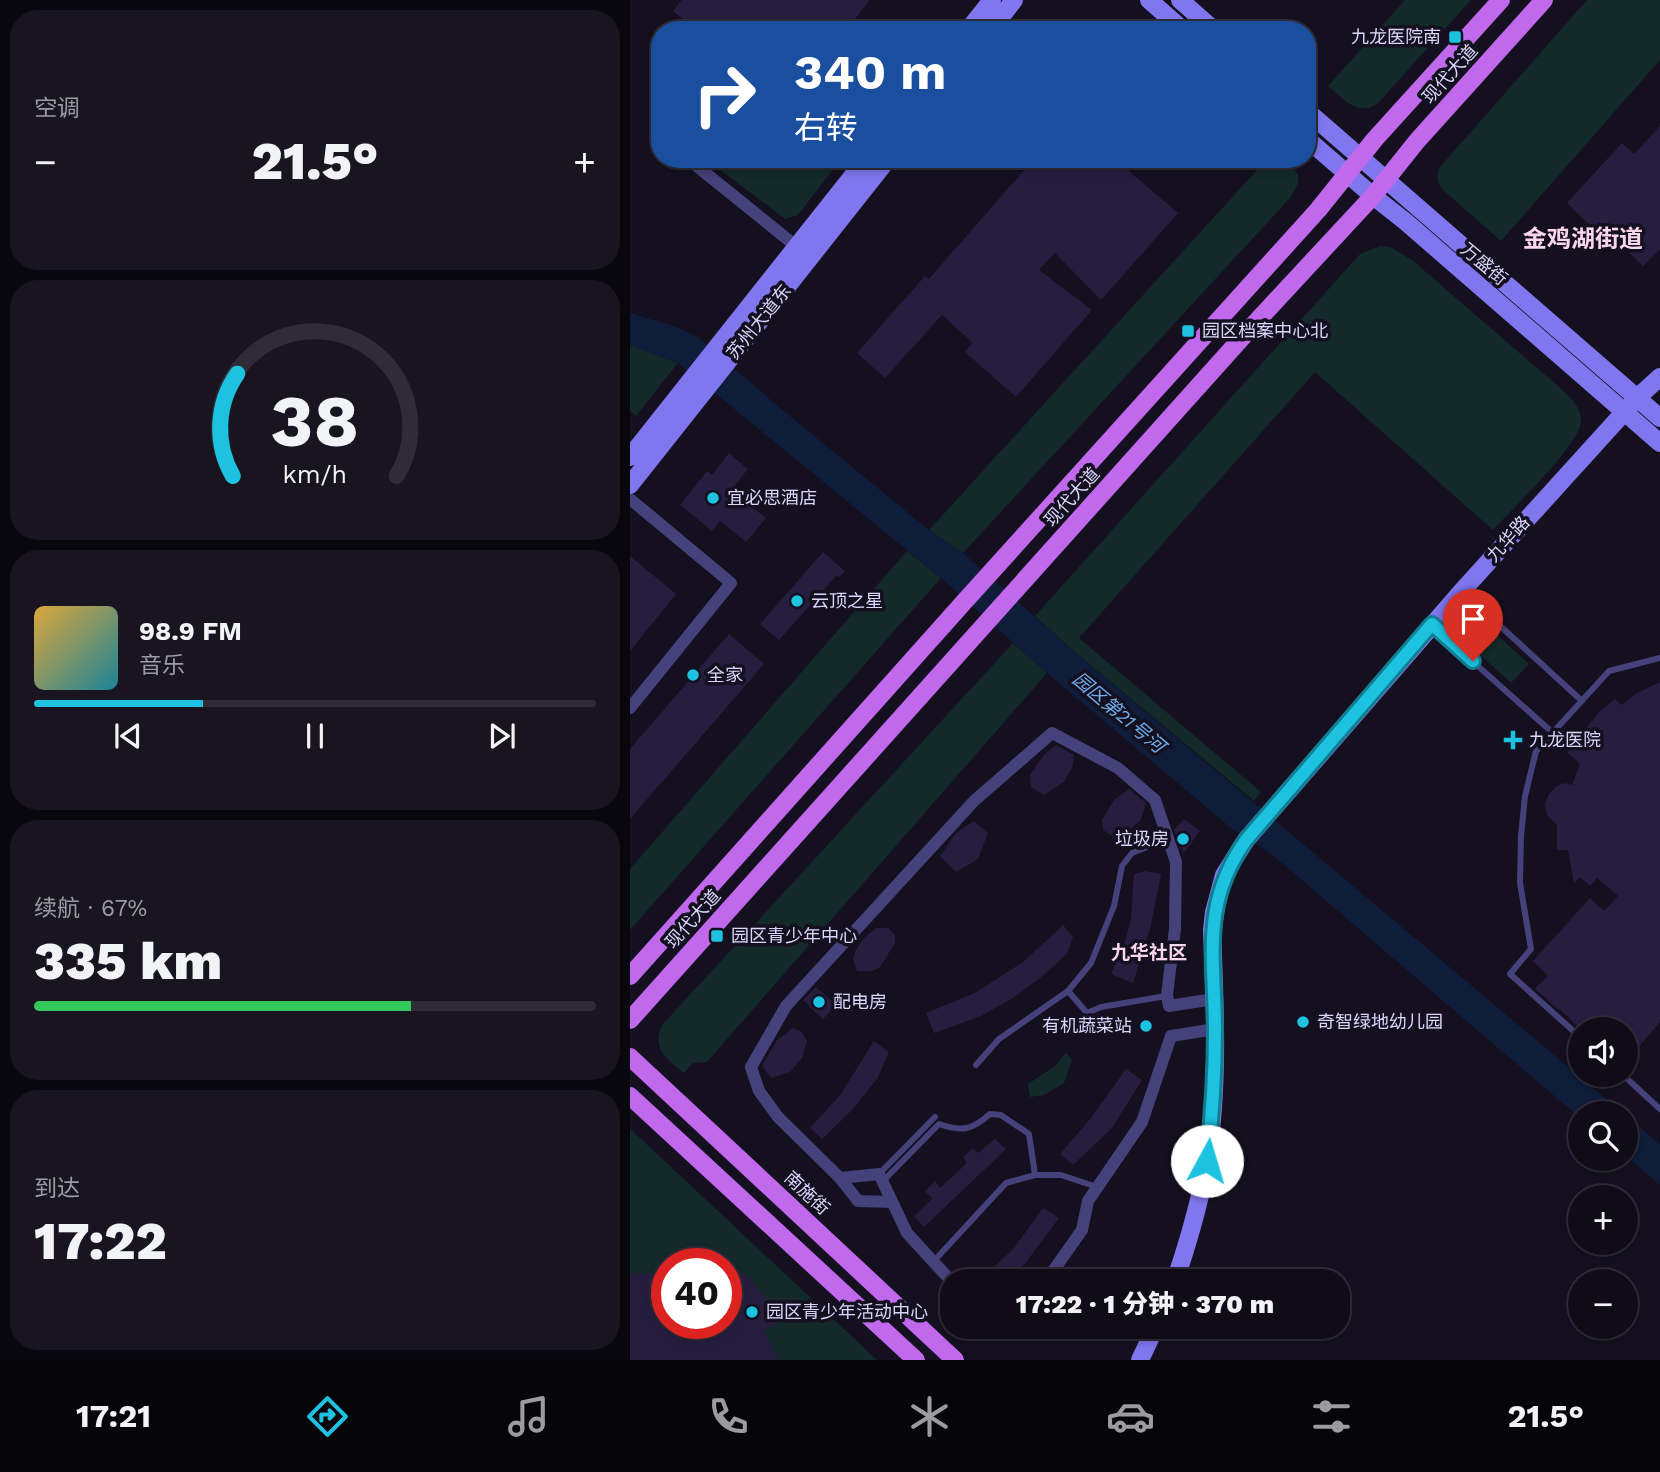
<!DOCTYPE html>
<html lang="zh">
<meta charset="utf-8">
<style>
:root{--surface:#0f0c18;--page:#181521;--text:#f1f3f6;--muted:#9b9ba2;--line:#2f2c37;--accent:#1cc2df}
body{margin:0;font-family:"Work Sans","Noto Sans SC",sans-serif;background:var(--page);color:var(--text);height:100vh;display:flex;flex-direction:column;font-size:26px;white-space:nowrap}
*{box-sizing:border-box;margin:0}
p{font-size:23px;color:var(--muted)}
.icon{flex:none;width:38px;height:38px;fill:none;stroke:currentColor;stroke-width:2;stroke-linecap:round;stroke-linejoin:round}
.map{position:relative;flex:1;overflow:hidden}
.side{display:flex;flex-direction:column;gap:10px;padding:10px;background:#08070d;width:630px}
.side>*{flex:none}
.top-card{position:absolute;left:21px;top:21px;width:665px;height:147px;border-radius:28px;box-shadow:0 4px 10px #0003,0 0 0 2px var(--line);background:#1a4fa0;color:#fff;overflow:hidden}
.fabs{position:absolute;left:938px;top:1017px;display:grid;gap:14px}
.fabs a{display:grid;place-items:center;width:70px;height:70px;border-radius:50%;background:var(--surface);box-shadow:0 4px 10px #0003,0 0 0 2px var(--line);font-size:35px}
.speed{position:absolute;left:21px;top:1248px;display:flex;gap:14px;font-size:35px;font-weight:700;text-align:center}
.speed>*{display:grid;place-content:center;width:91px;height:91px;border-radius:50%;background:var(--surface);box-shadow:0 4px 10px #0003,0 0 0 2px var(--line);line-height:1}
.speed .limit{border:10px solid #d22;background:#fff;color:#111}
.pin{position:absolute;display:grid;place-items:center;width:60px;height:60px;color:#fff;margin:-72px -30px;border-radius:50% 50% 50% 0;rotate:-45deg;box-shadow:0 0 7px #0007}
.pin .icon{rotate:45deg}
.me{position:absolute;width:77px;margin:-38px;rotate:6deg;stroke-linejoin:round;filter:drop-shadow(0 0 5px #0008)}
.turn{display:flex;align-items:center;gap:24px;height:147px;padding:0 28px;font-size:32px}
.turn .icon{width:91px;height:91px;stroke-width:2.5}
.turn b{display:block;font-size:49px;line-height:60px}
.big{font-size:52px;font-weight:800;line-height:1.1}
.side .widget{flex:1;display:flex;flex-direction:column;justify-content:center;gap:10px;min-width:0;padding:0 24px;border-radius:28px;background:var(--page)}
.side .dial{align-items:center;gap:0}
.dial svg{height:182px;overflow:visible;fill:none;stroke:var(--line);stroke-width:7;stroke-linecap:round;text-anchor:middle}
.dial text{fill:var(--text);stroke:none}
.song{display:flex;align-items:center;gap:21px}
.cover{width:84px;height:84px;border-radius:10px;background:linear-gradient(135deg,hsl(40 70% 55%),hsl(190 70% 35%))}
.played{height:7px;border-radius:4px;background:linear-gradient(90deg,var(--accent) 30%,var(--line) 30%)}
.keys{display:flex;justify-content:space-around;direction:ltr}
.heat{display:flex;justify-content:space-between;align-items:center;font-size:38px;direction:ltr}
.charge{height:10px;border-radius:5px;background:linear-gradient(90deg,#34c759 67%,var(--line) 0)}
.trip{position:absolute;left:310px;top:1269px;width:410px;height:70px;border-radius:28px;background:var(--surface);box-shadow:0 4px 10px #0003,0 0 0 2px var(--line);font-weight:800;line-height:70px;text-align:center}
.tab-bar{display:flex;height:112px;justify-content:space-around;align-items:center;background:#06050a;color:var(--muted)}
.tab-bar .icon{width:49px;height:49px}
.tab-bar .on{color:var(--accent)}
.tab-bar b{font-size:32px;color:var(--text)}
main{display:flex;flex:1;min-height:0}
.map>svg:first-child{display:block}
</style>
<main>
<section class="side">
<div class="widget"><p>空调</p>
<div class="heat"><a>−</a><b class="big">21.5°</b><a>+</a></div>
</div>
<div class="widget dial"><svg viewBox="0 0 100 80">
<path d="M14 69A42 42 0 1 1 86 69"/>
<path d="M14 69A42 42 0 0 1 16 24" stroke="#1cc2df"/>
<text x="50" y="56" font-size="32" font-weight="700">38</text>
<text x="50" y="72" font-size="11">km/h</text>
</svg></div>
<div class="widget">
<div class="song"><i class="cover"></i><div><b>98.9 FM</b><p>音乐</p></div></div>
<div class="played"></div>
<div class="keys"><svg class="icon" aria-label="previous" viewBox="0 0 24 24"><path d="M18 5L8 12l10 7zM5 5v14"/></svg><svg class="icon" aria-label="pause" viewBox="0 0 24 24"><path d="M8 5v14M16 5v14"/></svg><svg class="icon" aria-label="next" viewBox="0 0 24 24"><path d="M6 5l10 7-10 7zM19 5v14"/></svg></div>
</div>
<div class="widget"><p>续航 · 67%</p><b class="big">335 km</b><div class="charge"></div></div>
<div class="widget"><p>到达</p><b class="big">17:22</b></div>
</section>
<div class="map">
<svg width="1030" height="1360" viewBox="0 0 1030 1360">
<rect width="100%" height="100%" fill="#141020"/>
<!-- green -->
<path fill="#142929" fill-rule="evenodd" d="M775,0H841L749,102C730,119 713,99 698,86Z
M957,0H1030V60L871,241L813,190C807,182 806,176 810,167Z
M76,159H195L205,167L168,215L155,219Z
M637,159H659L668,175V184L660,198L333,553L299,530Z
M750,246L760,247L782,260L937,394C944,402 952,411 951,422C948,447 882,509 863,530L685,372L449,638L631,792L624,801L440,648L405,616L730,254Z
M0,345L48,363L6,416L0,411Z
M277,551L311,578L0,930V869Z
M856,625L899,664L881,683L838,644Z
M383,643L417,673L77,1062L63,1063L54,1073C37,1059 21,1049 32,1025Z
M436,1053L442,1060L434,1083L414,1095L400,1097L398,1084L425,1066Z
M0,1128L9,1137L247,1360H0ZM37,1264H96V1323H37Z"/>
<!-- water -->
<path fill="#0f1d3a" d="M0,313L47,327L69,338L150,408L299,530L333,553L440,648L993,1113H950V1118L639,852L601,828L417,673L311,578L48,363L0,345Z
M996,1116L1030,1144V1185L996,1156Z"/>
<!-- building -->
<path fill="#261e3f" d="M52,0H240L216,30H66L43,11Z
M1030,126V249L1013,266L986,240L981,245L937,203L992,143L1004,154Z
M404,159H510L499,171L548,213L471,300L425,253L409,270L462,310L386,397L335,352L343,343L312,315L255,378L227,353L295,276L299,279Z
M99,453L118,469L101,490L136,518L116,542L90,521L82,531L50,505L77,471L82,475Z
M193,552L215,571L209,577L206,576L149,640L130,624Z
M0,556L46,594L0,651Z
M99,634L134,664L0,819V749Z
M1030,682V1022L1001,1056L996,1051V1029H972L961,1019L950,1029L930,1009L929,1010L905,989L918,975L903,961L960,898L974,911L988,896L967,878L960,886L950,877L944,883L938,850H927V825L917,815L915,804L919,794L927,786L935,783L942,785L950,764L937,752L968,713L985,699L991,705L1007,693Z
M426,745L444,755L442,768L434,782L414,795L401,787L400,775L413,756Z
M499,789L516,803L511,820L498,831L484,837L473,830L472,820L484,800Z
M554,819L570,831L554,853L544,830Z
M344,821L358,833L348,859L326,872L310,856L326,833Z
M515,871L531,874L520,929L503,983L481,974L493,949L501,919L504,874Z
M433,925L443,937L437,954L410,978L383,998L351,1016L304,1033L296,1013L345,993L393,962Z
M246,928H258L265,934V943L250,967L243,971H227L223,959L226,950L233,939Z
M186,987L206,1005L193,1019L173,1000Z
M163,1028L172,1032L177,1041L172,1058L160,1072L141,1078L132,1066L147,1040Z
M244,1041L259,1052L247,1079L222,1110L192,1139L180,1128L211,1094Z
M496,1069L512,1080L482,1128L443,1165L430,1154L461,1118Z
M365,1139L376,1149L294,1227L284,1216L303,1198L295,1192L305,1181L310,1188L337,1163L333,1157L343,1148L348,1153Z
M413,1208L429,1218L397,1261L379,1281H350L384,1248Z
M96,1264L109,1270L122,1281L148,1314L151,1320L134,1331L149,1360H0V1274L37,1273V1323H96Z"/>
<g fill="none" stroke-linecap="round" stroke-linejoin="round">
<!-- lane -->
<path stroke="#45417a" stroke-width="6" d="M832,591L952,701
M803,626L923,733
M438,991L461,963L484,906L492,866L502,853L537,839
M950,1037L880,974L901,949L890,883L891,836L895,796L906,751L979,671L1030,658
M346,1065L369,1039L438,991L457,1013L471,1007L536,996
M992,1074L1030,1109
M249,1174L305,1117
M253,1181L309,1124C332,1132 342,1130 360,1114L371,1115L399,1134L405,1175
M303,1262L376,1183L405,1175H431L467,1187"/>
<!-- street -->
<path stroke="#45417a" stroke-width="12" d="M58,159L172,251
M0,499L101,583L0,708
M210,1178L228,1201L262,1202
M416,1281L452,1230L458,1201L512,1122L541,1036L585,1029
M322,1282L277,1233L249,1174L210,1178L148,1117L129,1091L121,1067L156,1006L344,801L422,733L488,768L525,800L546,862L545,929L537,995L539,1006L584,999"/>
<!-- secondary -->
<path stroke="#8077ee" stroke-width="18" d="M519,0L553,30
M550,0L584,30
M338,30L362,0
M361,30L384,0
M677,111L1030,418
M677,139L743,196L776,222L1030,443
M0,457L236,159
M0,485L258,159
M545,1281C558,1243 570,1202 577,1161C589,1085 585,1007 582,930L584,912L594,875L616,840L832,591L1007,398L1030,377
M510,1360L526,1326"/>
<!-- primary -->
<path stroke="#c169ec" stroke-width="18" d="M0,976L334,602L688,210L745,139L871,0
M0,1020L626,322L743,196L787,141L914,0
M0,1057L325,1360
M0,1096L286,1360"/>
</g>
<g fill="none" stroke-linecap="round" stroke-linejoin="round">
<!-- route casing -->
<g stroke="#127e91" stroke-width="18">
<path id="route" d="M577,1161C582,1118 585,1075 585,1032C585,958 570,905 616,840L802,624L843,661"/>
</g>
<!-- route -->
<use href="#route" stroke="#1cc2df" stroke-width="12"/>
</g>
<!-- markers -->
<g fill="#1cc2df" stroke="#141020" stroke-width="2.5">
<rect x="818" y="30" width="14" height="14" rx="3.5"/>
<rect x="551" y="324" width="14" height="14" rx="3.5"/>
<circle cx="83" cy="498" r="7"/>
<circle cx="167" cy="601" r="7"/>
<circle cx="63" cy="675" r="7"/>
<path d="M879.5 729.5h7v7h7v7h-7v7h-7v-7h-7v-7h7z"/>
<circle cx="553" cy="839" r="7"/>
<rect x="80" y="929" width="14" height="14" rx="3.5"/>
<circle cx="189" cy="1002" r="7"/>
<circle cx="673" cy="1022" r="7"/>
<circle cx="516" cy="1026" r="7"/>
<circle cx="122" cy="1312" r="7"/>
</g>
<g text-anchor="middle" stroke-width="7" stroke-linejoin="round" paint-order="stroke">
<!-- poi labels -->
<g font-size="18" fill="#dbd5fa" stroke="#141020" text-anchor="start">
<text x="811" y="43" text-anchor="end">九龙医院南</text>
<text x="572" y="337">园区档案中心北</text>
<text x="97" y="504">宜必思酒店</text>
<text x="181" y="607">云顶之星</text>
<text x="77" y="681">全家</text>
<text x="899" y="746">九龙医院</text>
<text x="539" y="845" text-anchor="end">垃圾房</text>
<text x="101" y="942">园区青少年中心</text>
<text x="203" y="1008">配电房</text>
<text x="687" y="1028">奇智绿地幼儿园</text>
<text x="502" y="1032" text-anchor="end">有机蔬菜站</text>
<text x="136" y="1318">园区青少年活动中心</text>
</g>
<!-- street labels -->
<g font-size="18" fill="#dbd5fa" stroke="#141020">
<text transform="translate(820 74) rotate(-48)" y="6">现代大道</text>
<text transform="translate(854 264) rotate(40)" y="6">万盛街</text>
<text transform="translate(129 322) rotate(-51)" y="6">苏州大道东</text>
<text transform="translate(442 497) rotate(-48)" y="6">现代大道</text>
<text transform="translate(878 539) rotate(-48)" y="6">九华路</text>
<text transform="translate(63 919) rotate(-48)" y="6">现代大道</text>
<text transform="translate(177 1193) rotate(43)" y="6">南施街</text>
</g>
<!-- water labels -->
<g font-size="19" font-style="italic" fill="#6faded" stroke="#141020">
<text transform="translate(489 712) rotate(40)" y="7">园区第21号河</text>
</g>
<!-- neighbourhood labels -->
<g font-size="19" font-weight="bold" fill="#fad6eb" stroke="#141020">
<text x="519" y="959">九华社区</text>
</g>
<!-- district labels -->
<g font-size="24" font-weight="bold" fill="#fad6eb" stroke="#141020">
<text x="953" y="247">金鸡湖街道</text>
</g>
</g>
</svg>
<div class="fabs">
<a><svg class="icon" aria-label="sound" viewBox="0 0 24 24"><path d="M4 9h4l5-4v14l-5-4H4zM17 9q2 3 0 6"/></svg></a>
<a><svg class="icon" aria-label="search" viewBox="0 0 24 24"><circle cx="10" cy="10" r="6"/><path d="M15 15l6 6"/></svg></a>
<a>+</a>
<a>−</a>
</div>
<div class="speed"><div class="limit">40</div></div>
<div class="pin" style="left:843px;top:661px;background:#d93025"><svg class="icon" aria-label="arrive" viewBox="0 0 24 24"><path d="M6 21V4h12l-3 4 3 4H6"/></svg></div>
<svg class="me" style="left:577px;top:1161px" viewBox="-20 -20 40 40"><circle r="19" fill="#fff"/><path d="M0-13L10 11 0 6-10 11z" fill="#1cc2df"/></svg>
<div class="trip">17:22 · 1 分钟 · 370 m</div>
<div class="top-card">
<div class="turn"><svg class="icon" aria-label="right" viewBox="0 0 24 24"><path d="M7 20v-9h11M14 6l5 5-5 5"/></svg><div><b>340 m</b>右转</div></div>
</div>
</div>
</main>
<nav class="tab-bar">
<b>17:21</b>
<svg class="icon on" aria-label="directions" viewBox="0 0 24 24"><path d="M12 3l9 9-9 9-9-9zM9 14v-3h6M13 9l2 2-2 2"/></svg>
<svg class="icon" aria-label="music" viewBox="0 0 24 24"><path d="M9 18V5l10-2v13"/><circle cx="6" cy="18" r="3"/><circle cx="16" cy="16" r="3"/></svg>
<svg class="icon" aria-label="phone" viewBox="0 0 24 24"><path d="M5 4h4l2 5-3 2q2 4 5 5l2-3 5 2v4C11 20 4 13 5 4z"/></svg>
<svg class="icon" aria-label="climate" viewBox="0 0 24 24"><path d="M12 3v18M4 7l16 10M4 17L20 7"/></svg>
<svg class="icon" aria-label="car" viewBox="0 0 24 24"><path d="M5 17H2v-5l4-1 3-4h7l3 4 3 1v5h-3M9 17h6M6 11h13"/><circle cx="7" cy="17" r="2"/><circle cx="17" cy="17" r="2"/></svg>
<svg class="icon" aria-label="filters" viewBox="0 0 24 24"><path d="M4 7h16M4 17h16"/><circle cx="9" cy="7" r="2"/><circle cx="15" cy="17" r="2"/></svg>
<b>21.5°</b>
</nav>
